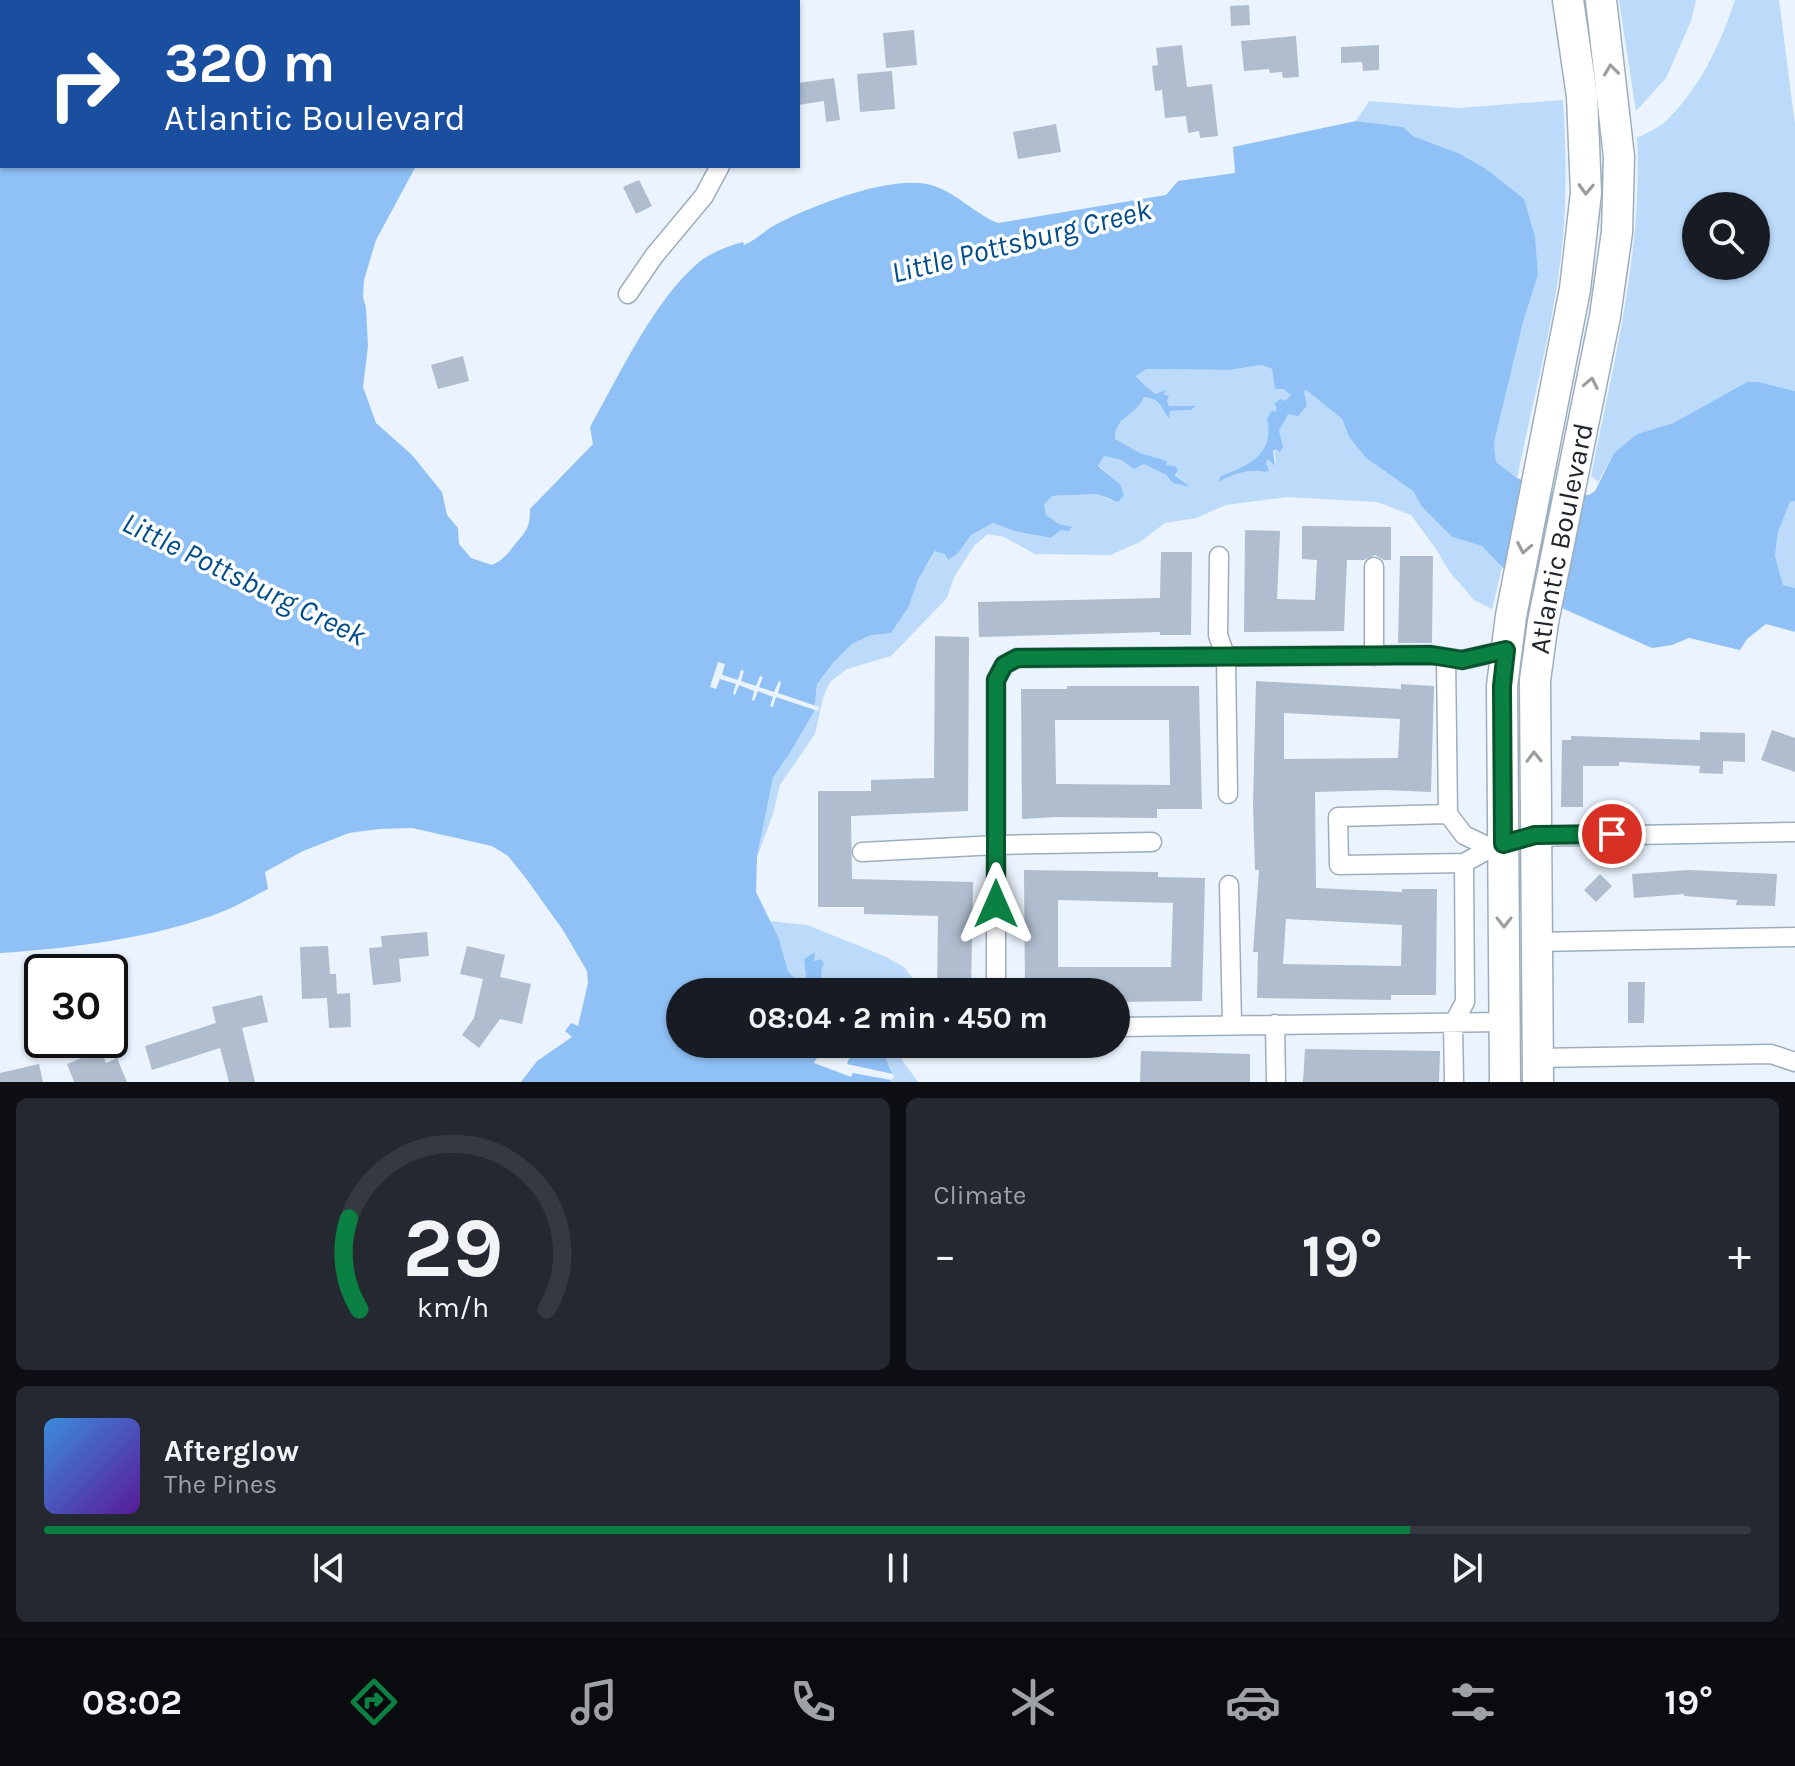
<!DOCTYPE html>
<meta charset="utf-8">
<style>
:root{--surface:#171b24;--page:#242831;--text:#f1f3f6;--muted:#9ea1a6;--line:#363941;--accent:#0b8043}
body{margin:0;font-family:Karla,sans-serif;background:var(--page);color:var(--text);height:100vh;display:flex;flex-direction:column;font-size:30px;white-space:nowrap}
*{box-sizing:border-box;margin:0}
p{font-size:26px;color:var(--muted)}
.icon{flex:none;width:44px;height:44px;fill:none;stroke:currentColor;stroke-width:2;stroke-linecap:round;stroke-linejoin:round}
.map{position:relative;height:1082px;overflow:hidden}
.sheet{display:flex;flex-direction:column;gap:16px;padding:16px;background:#0d0f14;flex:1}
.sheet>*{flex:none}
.top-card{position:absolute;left:0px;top:0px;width:800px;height:168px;box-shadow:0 2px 6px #0004;background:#1a4fa0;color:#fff;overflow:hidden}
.buttons{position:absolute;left:1682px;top:192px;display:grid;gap:16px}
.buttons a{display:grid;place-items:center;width:88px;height:88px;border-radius:50%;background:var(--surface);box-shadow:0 2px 6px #0004;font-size:40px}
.speed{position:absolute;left:24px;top:954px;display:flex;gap:16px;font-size:40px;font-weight:700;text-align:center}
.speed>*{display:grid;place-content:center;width:104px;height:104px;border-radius:50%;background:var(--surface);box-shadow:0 2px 6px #0004;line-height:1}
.speed .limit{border:4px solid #111;border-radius:12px;background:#fff;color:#111}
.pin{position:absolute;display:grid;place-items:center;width:68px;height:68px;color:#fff;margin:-34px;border:4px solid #fff;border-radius:50%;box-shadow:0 2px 8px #0007}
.me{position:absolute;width:88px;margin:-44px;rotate:0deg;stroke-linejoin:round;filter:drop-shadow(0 0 6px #0008)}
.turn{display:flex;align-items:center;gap:28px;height:168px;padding:0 32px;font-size:36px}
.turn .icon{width:104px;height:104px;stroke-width:2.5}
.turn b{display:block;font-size:56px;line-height:68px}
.big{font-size:60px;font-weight:700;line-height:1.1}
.sheet .card{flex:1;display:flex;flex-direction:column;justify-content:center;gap:12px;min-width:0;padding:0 28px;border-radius:12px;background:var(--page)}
.sheet .dial{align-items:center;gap:0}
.dial svg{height:208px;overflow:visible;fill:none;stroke:var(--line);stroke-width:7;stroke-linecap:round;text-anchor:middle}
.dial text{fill:var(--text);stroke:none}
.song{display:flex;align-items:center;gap:24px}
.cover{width:96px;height:96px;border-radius:12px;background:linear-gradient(135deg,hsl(210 70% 55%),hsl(270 70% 35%))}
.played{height:8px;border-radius:4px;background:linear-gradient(90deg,var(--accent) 80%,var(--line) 80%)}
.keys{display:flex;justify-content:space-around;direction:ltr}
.heat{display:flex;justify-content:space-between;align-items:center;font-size:44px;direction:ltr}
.sheet .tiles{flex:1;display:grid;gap:16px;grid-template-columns:1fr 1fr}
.card:last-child{grid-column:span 2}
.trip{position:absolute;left:666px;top:978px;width:464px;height:80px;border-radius:40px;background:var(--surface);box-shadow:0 2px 6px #0004;font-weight:700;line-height:80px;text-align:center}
.tab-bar{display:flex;height:128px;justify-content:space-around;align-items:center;background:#090b0e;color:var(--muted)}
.tab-bar .icon{width:56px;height:56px}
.tab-bar .on{color:var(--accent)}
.tab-bar b{font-size:36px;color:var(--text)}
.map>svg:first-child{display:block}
</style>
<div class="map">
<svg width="1795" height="1082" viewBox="0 0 1795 1082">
<rect width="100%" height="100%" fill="#ebf4fe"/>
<!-- green -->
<path fill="#bcdafa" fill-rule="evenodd" d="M1619,0H1696L1691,21L1666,78L1636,111Z
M1735,0H1779L1795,125V391L1759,382H1747L1673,423L1637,434L1614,453L1598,482L1591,476C1613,365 1643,252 1637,138C1646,133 1657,129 1665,122C1699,90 1721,43 1735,0ZM1696,206H1756V266H1696Z
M1563,100C1567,157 1567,215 1559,272C1549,341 1531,410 1517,478L1496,462L1494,443L1523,322L1538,275L1458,153L1413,136L1403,127L1356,121L1369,101L1458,108Z
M1261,365L1272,369L1283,389L1292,395L1285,402L1275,404L1278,408C1270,420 1271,432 1267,445C1262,464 1237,471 1221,476L1256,469L1265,472L1268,470L1266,462L1269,458L1274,465L1276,462C1269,437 1289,408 1306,390L1342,419L1349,437L1366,458L1413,491L1422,507L1452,537L1482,546L1502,567L1492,609L1474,600L1449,571L1436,549L1411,515L1377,502L1287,497L1226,505L1196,518L1165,523L1140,542L1110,555L1035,554L1004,537L988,534L974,546L954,577L947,598L891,656L847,669L830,682L823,698L815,734L780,785L773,814L757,857L772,777L790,753L814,712L817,684L833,663L852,644L871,635L909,606L918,580L936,551L944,554L947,560L958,553L971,535L993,523L1014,531L1051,538L1061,530L1071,527L1059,524L1046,515L1044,505L1052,496L1097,494L1112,501L1120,484L1098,465L1104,456L1121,460L1134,469L1144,464L1188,486L1166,465V461L1140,453L1115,439C1115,420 1134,412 1144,397C1162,400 1158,407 1169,416L1170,411L1191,410L1195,407L1169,406L1162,394L1167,390L1157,394L1145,387L1136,375L1145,369L1229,370Z
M1795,501V588L1783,585L1775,556L1778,532L1790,502Z
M769,921L807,925L884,956L904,967L923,992H847L850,989L848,982L829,987C821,980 813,963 814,953L804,959L807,989L804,990L788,971L779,939Z
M880,1044H905L902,1060L918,1082H889L894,1077Z"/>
<!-- water -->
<path fill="#90c1f6" d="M0,0H477L2,2V166H416L376,240L364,280L363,297L366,308L368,346L363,387L376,423L412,455L442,492L447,515L458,528L459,544L471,558L492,565C505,559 507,554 516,543C527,531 530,526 530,509L593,444L590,427C619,376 654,300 698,263C710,253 728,246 743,242L744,245C756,240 764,231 775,225C810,206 897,172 934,186C958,194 975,214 998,223L1166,195L1178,181L1235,173L1233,147L1356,121L1403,127L1413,136L1458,153L1486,169L1524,199L1535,237L1538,275L1523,322L1494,443L1496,462L1517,478L1555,492L1589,495L1595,491L1614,453L1637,434L1673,423L1747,382H1759L1795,391V501L1790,502L1778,532L1775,556L1783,585L1795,588V632L1766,624L1747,639L1740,650L1689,638L1672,645L1652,648L1564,609L1502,567L1482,546L1452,537L1422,507L1413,491L1366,458L1349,437L1342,419L1306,390L1304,392L1307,406L1298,416L1288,414L1279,431L1283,447L1280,452L1275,449L1273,451L1275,466L1268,459L1266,463L1269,471L1265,472C1250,468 1232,474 1218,482L1221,476C1249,466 1275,454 1267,419L1272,411L1275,412L1277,408L1274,404L1280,399L1285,401L1291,395L1283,389H1275L1272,369L1261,365L1229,370L1146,369L1136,376L1145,386L1156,394L1167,389L1163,394L1169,396L1167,401L1169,406H1196L1191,410L1170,411L1169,418C1159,406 1162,400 1144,397C1137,415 1115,416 1115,439L1140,453L1167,461L1166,465L1175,466L1178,470L1175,475L1190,487L1173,483L1166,475L1144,464L1134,469L1121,460L1104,456L1098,466L1120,484L1124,495L1118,502L1097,494L1052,496L1044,505L1046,515L1059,524L1072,527L1069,531L1061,530L1051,538L1014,531L993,523L971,535L958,553L948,560L944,554L935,551L918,580L909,606L891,633L871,635L852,644L833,663L817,684L814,712L790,753L773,777L757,857L756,892L779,939L788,971L804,989H807L804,959L815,952L814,961L820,959L824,963C819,973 821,979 829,987L848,982L853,984L847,992H680V1044H880L894,1078L889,1082H521L537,1061L572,1037L565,1031L571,1023L578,1026L588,983L587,971L563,930L525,877L508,856L492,846L412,828L379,829L349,833L303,851L265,872L268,889C254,896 239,905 224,911C161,937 68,949 0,953Z"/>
<!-- pier -->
<path fill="#ebf4fe" d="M718,662L725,664L722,675L738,680L741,670L744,671L741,681L756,686L760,676L763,677L759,687L774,692L779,681L781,682L778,693L819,707L818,711L776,697L773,707L770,706L773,697L758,691L754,701L752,700L754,691L739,685L735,695L733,694L736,684L720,679L716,689L710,687Z
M811,1044H826L850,1056L847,1064L893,1074L894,1078L891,1080L853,1073L851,1077L814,1063L822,1049Z"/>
<!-- building -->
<path fill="#afbdce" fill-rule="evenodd" d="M1249,5L1250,25L1231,26L1230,6Z
M914,30L917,65L886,68L883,33Z
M1296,36L1299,77L1283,78L1282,72L1270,73L1269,69L1244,71L1241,41Z
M1182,45L1187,87L1212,84L1218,136L1200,138L1199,131L1188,133L1186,116L1165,118L1162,90L1155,91L1152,66L1158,65L1156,48Z
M1379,45V70L1363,71L1362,62L1341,63V47Z
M892,71L895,109L860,112L857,74Z
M834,78L840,120L826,122L824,101L798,105V83Z
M1056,124L1061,152L1018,159L1013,132Z
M639,180L652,206L636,214L623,187Z
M463,356L469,381L438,389L431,365Z
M1302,526L1391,527V560H1384L1375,555L1364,560H1347L1344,631L1244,632L1245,530L1280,531L1277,599L1315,600L1317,560L1302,559Z
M1161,552H1192L1191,635H1160V632L979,637L978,602L1160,598Z
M1400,556H1433L1432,643H1398Z
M935,636L969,637L968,811L851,816L852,879L973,882L971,992H937L938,916L864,914V907H818V791H871V780L934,778Z
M1256,681L1401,689V684L1434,686L1431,792L1385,790L1315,792L1316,888L1402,892V889H1437L1436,995H1391V1000L1257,998L1258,952H1253L1259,870H1255L1253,805ZM1284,713L1400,719L1398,758L1284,759ZM1286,919L1402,925L1401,966L1283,964Z
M1067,686H1199L1202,809H1157V818L1056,817L1022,819L1021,689H1067ZM1055,720H1169L1170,785L1056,784Z
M1772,730L1795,738V772L1761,760Z
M1700,732L1745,733V762L1723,761V774L1699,773L1700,766L1619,762V766H1583V807H1561L1562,740H1571V736L1700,740Z
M1024,870L1158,872V877L1205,878L1202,1001L1116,1002V992H1025ZM1058,900L1173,903L1171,967H1058Z
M1689,870L1777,874L1775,906L1736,905L1737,900L1684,896V894L1634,898L1632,874Z
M1600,874L1612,886L1596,902L1584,890Z
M427,932L429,956L399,959L401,982L373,985L369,948L382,947L381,936Z
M328,946L330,974H336L337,994L350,993L351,1027L329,1028L327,998L302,999L300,947Z
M467,946L505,955L500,977L531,984L522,1024L500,1019L479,1048L462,1035L474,1018L483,979L460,974Z
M1628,982H1645L1644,1023H1628Z
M262,995L268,1022L242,1028L255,1082H229L220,1048L152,1070L145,1046L216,1023L212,1007Z
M1305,1049L1440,1051L1439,1082H1303Z
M101,1050L106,1063L117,1058L127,1082H74L67,1064Z
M1141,1051L1250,1054V1082H1140Z
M39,1064L43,1082H0V1073Z"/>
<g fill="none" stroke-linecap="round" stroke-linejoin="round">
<!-- minor casing -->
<g stroke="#9eadbd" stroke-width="21">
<path id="minor" d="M751,2L752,0
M628,294L654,256L704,196L720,166
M1219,556L1218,635L1226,658L1228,794
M1374,656V567
M1446,658L1448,814L1464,835L1491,848L1464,863L1339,865L1338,817L1448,814
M1528,837L1795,832
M862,852L996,845L1152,842
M1229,885L1232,1025
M1536,942L1795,937
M996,992V680L1004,665L1017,658L1431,655L1462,660L1506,650
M1275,1024L1276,1082
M1116,1027L1504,1022
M1537,1058L1771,1054L1795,1062
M1454,1082L1453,1024L1465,1002L1464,863"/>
</g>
<!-- primary casing -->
<g stroke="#9eadbd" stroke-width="33">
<g id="primary">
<path d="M1505,1082L1502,686L1511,616L1575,289L1586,193L1582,96L1568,0"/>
<path id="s1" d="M1538,1082L1535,680L1543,622L1605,316L1617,232L1619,157L1601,0"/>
</g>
</g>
<!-- minor -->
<use href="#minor" stroke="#fff" stroke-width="18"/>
<!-- primary -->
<use href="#primary" stroke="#fff" stroke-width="30"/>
</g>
<!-- one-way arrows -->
<defs><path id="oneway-chevron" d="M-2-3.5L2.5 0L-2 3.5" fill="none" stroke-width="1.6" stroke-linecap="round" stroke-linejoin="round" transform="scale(2)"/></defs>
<g stroke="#9b9da0">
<use href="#oneway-chevron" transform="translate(1611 70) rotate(-97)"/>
<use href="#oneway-chevron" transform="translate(1586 189) rotate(92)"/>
<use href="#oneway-chevron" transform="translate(1591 383) rotate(-79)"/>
<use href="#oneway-chevron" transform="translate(1524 548) rotate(101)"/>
<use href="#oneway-chevron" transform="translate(1534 757) rotate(-91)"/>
<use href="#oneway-chevron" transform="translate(1504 922) rotate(90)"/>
</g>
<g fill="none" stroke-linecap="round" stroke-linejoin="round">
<!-- route casing -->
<g stroke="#07532c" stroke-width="20">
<path id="route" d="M996,904V680L1004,665L1017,658L1431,655L1462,660L1506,650L1502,686L1503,844L1535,835L1612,834"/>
</g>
<!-- route -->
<use href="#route" stroke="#0b8043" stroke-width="14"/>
</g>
<g text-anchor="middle" stroke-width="7" stroke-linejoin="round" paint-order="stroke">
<!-- street labels -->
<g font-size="28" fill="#20262c" stroke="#fff">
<text dy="10" stroke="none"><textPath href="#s1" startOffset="546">Atlantic Boulevard</textPath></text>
</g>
<!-- water labels -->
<g font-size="30" font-style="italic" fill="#004d8b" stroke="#fff">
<text transform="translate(1021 241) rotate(-14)" y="10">Little Pottsburg Creek</text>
<text transform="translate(244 579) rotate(26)" y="10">Little Pottsburg Creek</text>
</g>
</g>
</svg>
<div class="buttons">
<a><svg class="icon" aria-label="search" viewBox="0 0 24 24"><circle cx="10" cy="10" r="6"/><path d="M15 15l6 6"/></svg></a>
</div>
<div class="speed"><div class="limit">30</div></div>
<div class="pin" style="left:1612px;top:834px;background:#d93025"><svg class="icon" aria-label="arrive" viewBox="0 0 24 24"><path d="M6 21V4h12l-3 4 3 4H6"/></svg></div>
<svg class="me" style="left:996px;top:904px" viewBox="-20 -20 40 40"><path d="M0-17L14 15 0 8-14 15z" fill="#0b8043" stroke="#fff" stroke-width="4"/></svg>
<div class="trip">08:04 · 2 min · 450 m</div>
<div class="top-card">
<div class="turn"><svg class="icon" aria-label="right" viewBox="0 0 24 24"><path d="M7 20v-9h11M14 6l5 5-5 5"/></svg><div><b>320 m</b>Atlantic Boulevard</div></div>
</div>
</div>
<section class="sheet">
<div class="tiles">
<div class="card dial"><svg viewBox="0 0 100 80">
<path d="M14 69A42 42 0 1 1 86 69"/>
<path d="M14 69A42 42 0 0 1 10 34" stroke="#0b8043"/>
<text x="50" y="56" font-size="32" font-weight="700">29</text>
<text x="50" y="72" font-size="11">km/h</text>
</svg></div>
<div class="card"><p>Climate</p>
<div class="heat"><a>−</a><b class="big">19°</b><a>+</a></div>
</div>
<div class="card">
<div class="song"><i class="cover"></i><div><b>Afterglow</b><p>The Pines</p></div></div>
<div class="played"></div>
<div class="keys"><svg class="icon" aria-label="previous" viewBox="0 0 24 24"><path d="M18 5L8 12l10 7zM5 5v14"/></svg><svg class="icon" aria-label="pause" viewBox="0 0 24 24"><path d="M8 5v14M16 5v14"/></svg><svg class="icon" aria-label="next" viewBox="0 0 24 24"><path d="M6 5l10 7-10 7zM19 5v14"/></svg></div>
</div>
</div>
</section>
<nav class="tab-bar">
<b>08:02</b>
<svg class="icon on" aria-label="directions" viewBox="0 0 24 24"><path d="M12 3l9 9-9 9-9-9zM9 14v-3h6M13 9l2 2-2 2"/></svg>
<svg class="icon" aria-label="music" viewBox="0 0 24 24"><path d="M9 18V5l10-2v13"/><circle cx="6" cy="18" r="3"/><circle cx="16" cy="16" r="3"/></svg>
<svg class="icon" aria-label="phone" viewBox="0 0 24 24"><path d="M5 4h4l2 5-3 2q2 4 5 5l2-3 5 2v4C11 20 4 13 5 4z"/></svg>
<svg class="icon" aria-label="climate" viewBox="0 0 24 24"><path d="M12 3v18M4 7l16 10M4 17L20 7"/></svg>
<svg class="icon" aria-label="car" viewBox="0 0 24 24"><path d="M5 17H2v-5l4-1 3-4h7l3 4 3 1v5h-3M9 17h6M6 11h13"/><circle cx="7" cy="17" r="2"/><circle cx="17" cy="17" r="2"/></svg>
<svg class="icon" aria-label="filters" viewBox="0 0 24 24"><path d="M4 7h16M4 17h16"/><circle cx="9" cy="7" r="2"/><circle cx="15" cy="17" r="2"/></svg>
<b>19°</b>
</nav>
